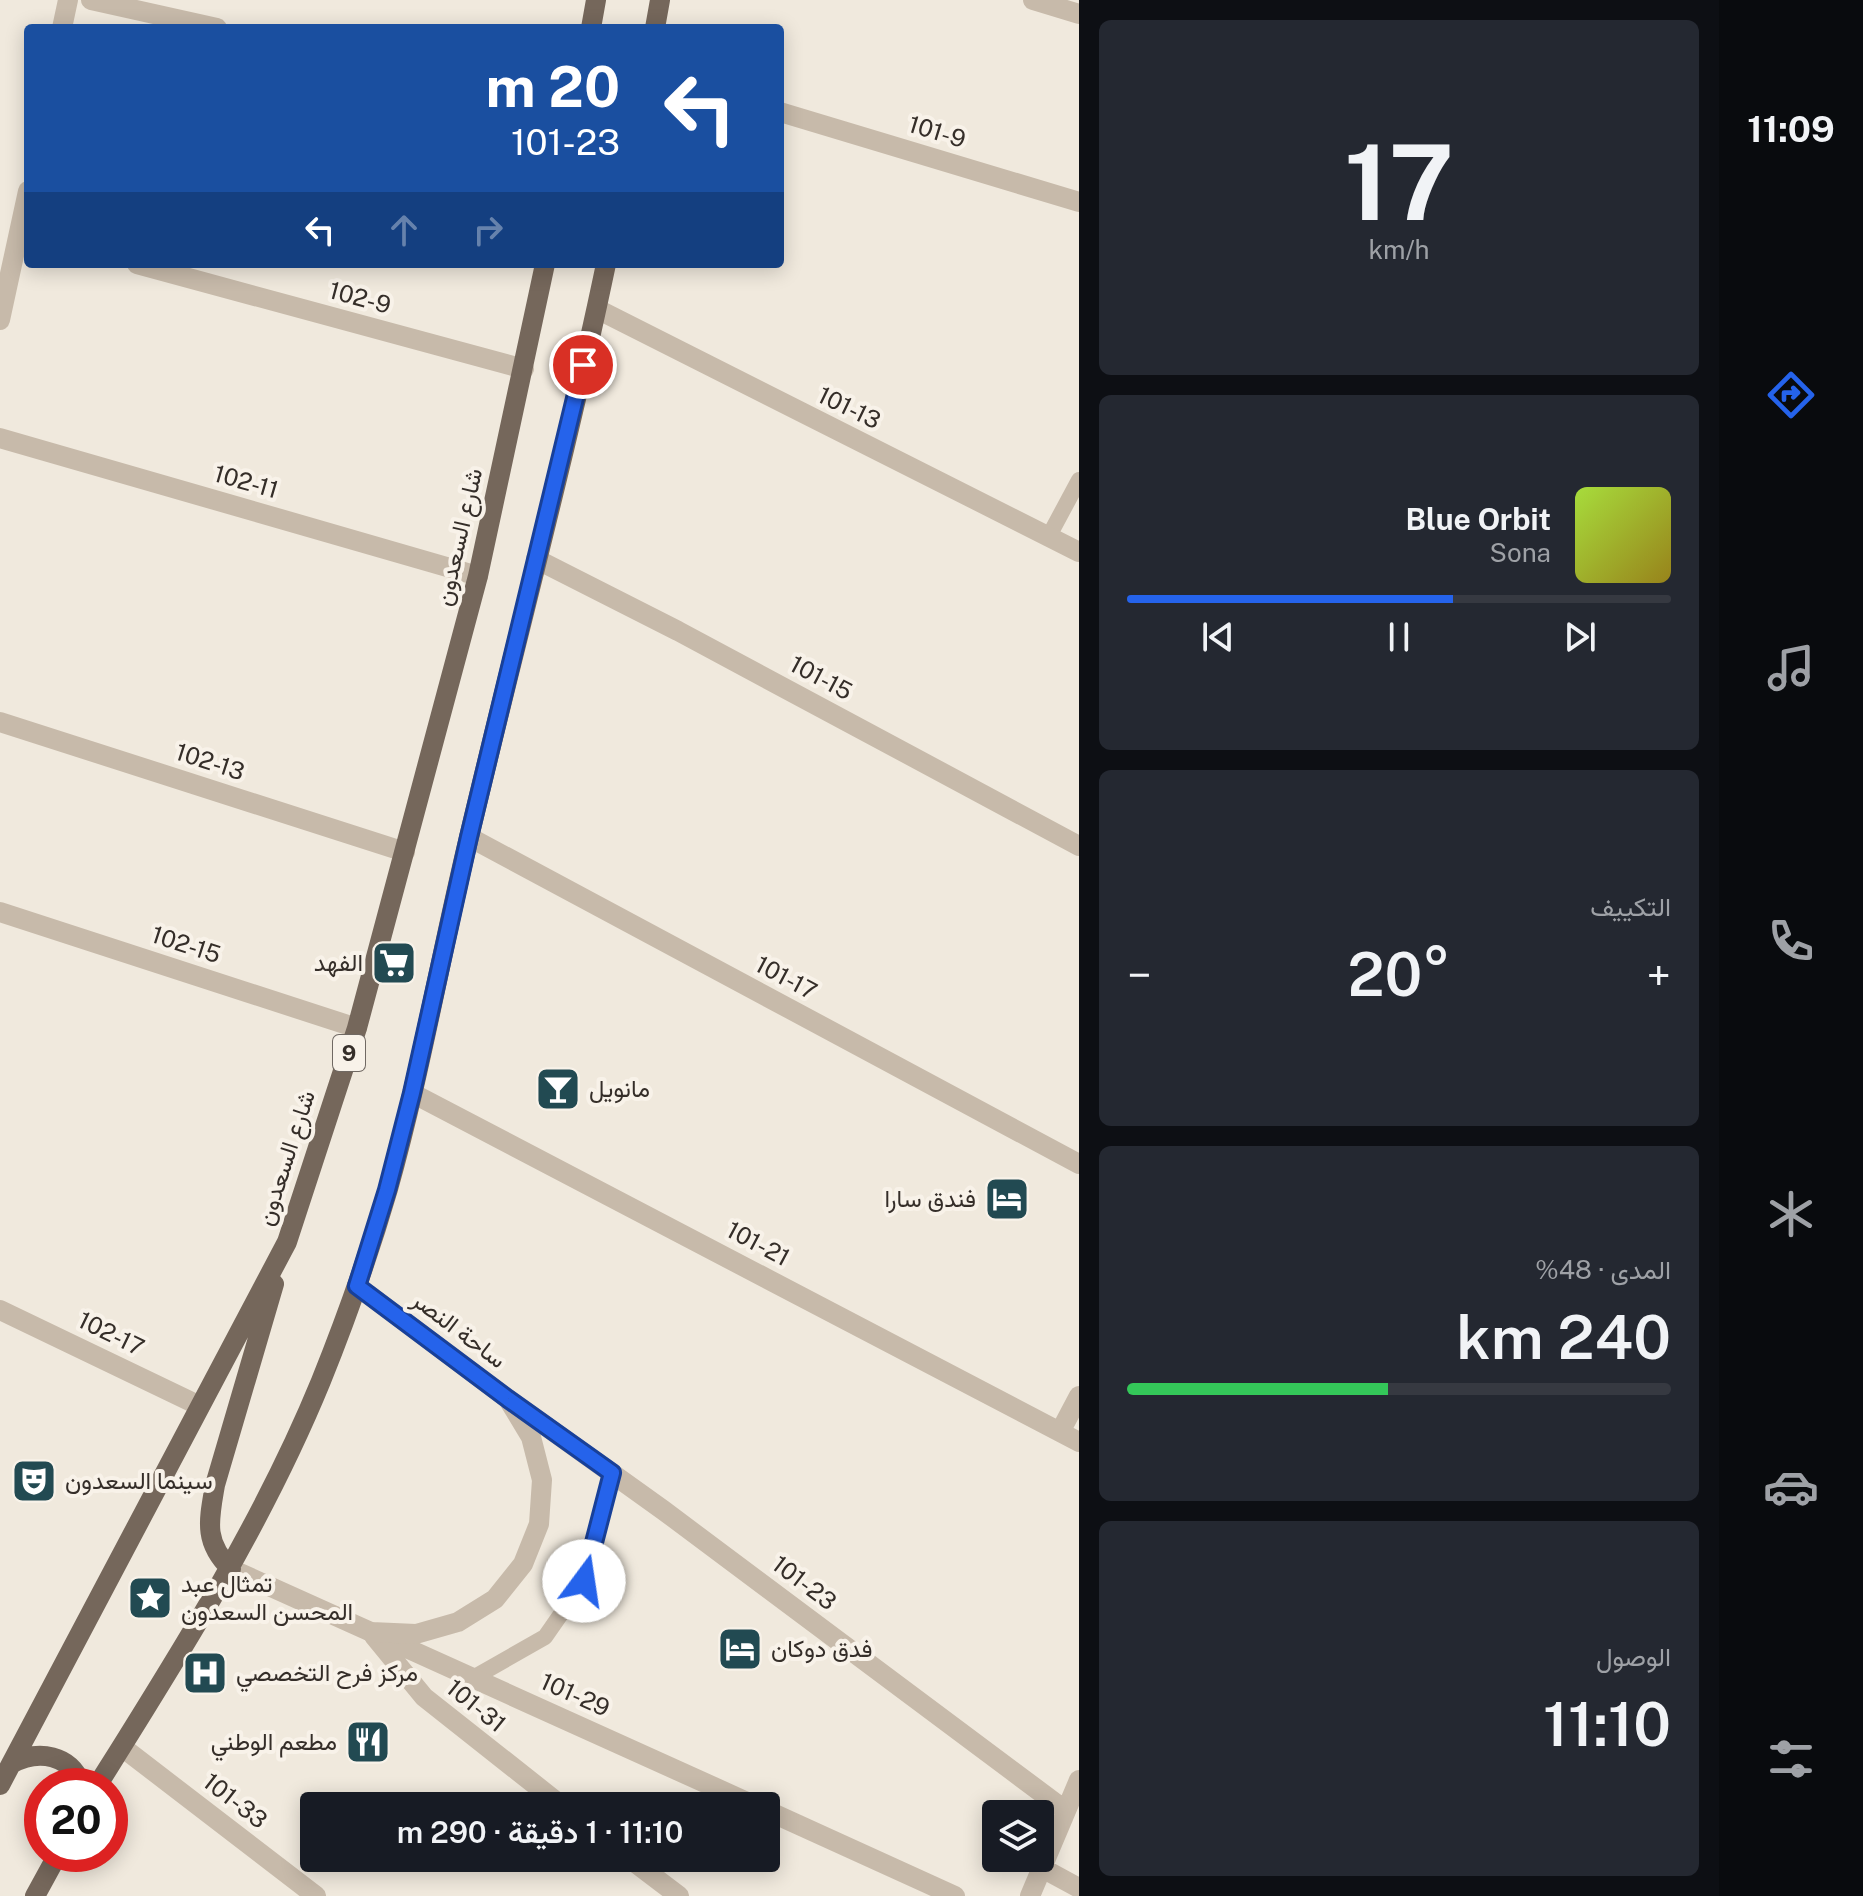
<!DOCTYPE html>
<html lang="ar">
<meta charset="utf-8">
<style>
:root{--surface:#171b24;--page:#242831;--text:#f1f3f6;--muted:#9ea1a6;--line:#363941;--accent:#2563eb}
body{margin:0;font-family:"Public Sans",Vazirmatn,sans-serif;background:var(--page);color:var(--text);direction:rtl;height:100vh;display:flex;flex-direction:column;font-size:30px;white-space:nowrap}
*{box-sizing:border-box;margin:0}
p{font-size:26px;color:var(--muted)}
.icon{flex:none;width:44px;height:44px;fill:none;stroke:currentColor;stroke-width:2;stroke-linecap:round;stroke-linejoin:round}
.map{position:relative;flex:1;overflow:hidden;direction:ltr}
.side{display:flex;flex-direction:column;gap:20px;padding:20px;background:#0d0f14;width:640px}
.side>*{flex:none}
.guide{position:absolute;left:24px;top:24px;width:760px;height:244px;border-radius:8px;box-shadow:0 4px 20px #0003;direction:rtl;background:#1a4fa0;color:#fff;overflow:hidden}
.tools{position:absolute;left:982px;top:1800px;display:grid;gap:16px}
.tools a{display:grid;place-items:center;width:72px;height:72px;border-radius:8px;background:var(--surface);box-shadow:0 4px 20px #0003;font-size:40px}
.speed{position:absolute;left:24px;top:1768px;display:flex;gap:16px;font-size:40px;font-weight:700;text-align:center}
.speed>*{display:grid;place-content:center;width:104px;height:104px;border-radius:50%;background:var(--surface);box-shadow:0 4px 20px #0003;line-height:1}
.speed .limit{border:12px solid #d22;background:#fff;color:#111}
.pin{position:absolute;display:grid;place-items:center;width:68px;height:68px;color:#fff;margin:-34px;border:4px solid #fff;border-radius:50%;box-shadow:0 2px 8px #0007}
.me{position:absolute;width:88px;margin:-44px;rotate:14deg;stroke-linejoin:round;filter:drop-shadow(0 0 6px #0008)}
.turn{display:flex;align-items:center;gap:28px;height:168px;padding:0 32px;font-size:36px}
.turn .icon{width:104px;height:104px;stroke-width:2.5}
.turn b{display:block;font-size:56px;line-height:68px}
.lanes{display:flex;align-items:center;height:76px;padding:0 32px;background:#0003;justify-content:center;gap:40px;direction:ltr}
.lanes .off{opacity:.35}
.big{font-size:60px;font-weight:600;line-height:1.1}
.side .card{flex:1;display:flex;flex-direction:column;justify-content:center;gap:12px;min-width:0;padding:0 28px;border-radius:12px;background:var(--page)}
.side .dial{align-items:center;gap:0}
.dial b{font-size:104px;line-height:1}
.song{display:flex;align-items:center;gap:24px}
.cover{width:96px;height:96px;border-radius:12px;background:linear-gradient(135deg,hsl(80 70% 55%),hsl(50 70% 35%))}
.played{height:8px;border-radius:4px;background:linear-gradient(90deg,var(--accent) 60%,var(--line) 60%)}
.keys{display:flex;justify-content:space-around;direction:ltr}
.heat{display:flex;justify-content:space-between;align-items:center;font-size:44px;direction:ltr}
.charge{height:12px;border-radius:6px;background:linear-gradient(90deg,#34c759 48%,var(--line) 0)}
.trip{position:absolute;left:300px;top:1792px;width:480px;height:80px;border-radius:8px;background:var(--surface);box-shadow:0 4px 20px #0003;font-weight:600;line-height:80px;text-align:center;direction:rtl}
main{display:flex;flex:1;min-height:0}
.tab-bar{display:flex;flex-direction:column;width:144px;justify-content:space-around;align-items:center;background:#090b0e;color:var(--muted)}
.tab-bar .icon{width:56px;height:56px}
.tab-bar .selected{color:var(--accent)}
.tab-bar b{font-size:36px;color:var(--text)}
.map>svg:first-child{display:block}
</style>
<main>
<nav class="tab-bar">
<b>11:09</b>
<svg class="icon selected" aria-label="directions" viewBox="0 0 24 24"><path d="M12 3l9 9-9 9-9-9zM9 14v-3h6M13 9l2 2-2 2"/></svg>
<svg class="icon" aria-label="music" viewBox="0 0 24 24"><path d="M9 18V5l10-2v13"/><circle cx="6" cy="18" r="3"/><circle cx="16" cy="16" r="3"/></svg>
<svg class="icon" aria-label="phone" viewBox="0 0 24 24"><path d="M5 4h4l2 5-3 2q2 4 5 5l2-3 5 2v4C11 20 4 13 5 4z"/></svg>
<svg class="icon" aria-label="climate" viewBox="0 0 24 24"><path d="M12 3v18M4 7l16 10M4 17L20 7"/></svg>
<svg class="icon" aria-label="car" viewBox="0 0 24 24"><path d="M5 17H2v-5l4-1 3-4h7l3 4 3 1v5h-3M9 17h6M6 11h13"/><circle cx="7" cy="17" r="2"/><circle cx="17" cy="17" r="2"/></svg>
<svg class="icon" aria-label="filters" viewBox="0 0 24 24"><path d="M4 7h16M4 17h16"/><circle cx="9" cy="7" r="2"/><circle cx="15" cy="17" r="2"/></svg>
</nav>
<section class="side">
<div class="card dial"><b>17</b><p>km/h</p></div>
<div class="card">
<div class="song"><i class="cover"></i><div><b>Blue Orbit</b><p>Sona</p></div></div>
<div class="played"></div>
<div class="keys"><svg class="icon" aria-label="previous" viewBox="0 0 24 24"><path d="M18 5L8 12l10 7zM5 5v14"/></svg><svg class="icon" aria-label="pause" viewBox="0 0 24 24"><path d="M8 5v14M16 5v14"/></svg><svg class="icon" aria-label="next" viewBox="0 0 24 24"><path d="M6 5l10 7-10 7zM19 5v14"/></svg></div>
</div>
<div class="card"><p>التكييف</p>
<div class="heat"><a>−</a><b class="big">20°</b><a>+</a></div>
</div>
<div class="card"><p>المدى · 48%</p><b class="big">240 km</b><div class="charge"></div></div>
<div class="card"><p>الوصول</p><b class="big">11:10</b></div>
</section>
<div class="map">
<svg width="1079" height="1896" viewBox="0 0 1079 1896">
<rect width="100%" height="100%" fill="#f0e9dd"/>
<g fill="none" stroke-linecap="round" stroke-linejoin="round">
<!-- service -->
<path stroke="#c7baaa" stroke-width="16" d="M1049,536L1079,480
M473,1678L545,1637L584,1581L612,1473"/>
<!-- minor -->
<path stroke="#c7baaa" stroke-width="20" d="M91,0L217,28
M1033,0L1079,14
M62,28L68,0
M780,112L1079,202
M137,264L524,369
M597,309L1079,552
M0,320L28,191
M0,438L478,576
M536,559L678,631L1079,846
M0,722L405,852
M469,837L1079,1164
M0,912L357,1028
M412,1093L1079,1442
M0,1310L200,1406
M508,1399L663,1510L1066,1811
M1060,1432L1079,1396
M371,1632L756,1806
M374,1636L424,1697L562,1806
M122,1747L316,1896
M766,1810L955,1896
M629,1858L679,1896
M1042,1868L1079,1888
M1030,1896L1079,1780"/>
<!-- tertiary -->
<path stroke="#c7baaa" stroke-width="20" d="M231,1569L371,1632L416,1634L458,1622L495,1599L523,1564L539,1524L542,1480L531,1437L508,1399L357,1286"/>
<!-- primary -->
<path stroke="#75675b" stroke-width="20" d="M591,28L596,0
M655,28L660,0
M231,1569C203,1542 209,1520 215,1485L274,1284
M11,1764C38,1749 71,1754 82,1786
M0,1785L287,1242L357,1028L478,576L545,264
M97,1786C179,1655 262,1525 321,1381C346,1319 369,1254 388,1189C421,1072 441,952 470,833C515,643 566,455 606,264
M35,1896L58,1854"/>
</g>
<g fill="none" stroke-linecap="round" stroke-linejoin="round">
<!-- route casing -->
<g stroke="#184099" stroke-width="20">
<path id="route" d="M583,365L469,837L412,1093L387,1190L357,1286L508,1399L612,1473L584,1581"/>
</g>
<!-- route -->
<use href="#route" stroke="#2563eb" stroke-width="14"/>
</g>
<!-- icons -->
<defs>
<g id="supermarket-square" transform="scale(2.3)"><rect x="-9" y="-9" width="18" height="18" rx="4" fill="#224a52" stroke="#f8f2e9"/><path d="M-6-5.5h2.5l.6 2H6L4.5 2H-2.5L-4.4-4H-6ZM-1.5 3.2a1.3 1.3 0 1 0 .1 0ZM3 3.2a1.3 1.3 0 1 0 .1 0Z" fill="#fff"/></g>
<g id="bar-square" transform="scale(2.3)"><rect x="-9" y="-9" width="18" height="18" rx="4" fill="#224a52" stroke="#f8f2e9"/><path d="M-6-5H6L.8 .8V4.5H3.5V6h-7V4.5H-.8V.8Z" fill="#fff"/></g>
<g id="hotel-square" transform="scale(2.3)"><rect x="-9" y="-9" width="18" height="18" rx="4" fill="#224a52" stroke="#f8f2e9"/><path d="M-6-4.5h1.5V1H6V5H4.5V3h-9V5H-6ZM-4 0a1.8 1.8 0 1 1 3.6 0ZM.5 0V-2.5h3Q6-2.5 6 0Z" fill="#fff"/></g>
<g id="theatre-square" transform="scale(2.3)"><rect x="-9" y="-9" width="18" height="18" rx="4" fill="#224a52" stroke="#f8f2e9"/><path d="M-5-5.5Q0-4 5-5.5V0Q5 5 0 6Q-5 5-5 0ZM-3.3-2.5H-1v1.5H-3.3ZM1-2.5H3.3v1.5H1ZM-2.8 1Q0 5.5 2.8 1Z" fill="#fff"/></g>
<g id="sight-square" transform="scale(2.3)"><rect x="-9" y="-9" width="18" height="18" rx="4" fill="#224a52" stroke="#f8f2e9"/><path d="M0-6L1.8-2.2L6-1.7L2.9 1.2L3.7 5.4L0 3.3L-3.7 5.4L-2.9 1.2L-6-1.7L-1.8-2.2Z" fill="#fff"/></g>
<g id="hospital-square" transform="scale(2.3)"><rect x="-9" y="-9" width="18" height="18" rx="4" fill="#224a52" stroke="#f8f2e9"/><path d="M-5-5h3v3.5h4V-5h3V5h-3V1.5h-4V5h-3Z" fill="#fff"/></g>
<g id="restaurant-square" transform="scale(2.3)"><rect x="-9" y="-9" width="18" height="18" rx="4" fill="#224a52" stroke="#f8f2e9"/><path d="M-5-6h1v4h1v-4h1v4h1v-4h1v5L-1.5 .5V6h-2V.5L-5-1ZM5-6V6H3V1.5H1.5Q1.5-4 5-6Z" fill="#fff"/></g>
</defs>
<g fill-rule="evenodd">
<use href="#supermarket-square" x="394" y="963"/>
<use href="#bar-square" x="558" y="1089"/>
<use href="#hotel-square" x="1007" y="1199"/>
<use href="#theatre-square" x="34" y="1481"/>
<use href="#sight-square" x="150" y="1598"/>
<use href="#hotel-square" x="740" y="1649"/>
<use href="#hospital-square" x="205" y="1673"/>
<use href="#restaurant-square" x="368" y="1742"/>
</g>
<g text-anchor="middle" stroke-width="8" stroke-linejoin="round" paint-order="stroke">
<!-- shield labels -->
<rect fill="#f8f2e9" stroke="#706963" stroke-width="2" x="333" y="1035" width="32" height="36" rx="6"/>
<g font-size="22" font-weight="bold" fill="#352e29">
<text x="349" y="1061">9</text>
</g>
<!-- street labels -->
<g font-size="24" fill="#352e29" stroke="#f8f2e9">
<text transform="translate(937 132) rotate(17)" y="8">101-9</text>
<text transform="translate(360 298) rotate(15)" y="8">102-9</text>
<text transform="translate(849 408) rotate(26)" y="8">101-13</text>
<text transform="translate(246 482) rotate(16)" y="8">102-11</text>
<text transform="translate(459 537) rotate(-77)" y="8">شارع السعدون</text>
<text transform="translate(821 678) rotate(28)" y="8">101-15</text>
<text transform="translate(210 762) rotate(18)" y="8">102-13</text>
<text transform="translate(186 945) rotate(18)" y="8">102-15</text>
<text transform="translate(786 978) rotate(28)" y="8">101-17</text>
<text transform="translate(286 1158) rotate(-72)" y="8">شارع السعدون</text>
<text transform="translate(758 1244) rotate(28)" y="8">101-21</text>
<text transform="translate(459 1330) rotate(37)" y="8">ساحة النصر</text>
<text transform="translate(111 1334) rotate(26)" y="8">102-17</text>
<text transform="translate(804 1583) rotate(37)" y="8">101-23</text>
<text transform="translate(575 1695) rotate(24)" y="8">101-29</text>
<text transform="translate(476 1706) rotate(39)" y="8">101-31</text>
<text transform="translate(235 1801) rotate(38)" y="8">101-33</text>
</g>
<!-- poi labels -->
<g font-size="24" fill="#352e29" stroke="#f8f2e9" text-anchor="start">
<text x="363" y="971" text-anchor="end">الفهد</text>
<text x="589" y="1097">مانويل</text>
<text x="976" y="1207" text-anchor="end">فندق سارا</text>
<text x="65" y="1489">سينما السعدون</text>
<text x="181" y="1592">تمثال عبد<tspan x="181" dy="28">المحسن السعدون</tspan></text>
<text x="771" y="1657">فدق دوكان</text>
<text x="236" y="1681">مركز فرح التخصصي</text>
<text x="337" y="1750" text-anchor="end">مطعم الوطني</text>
</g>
</g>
</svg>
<div class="tools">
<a><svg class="icon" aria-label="layers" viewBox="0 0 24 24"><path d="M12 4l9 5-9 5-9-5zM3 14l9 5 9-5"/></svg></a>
</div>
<div class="speed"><div class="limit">20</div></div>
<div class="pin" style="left:583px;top:365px;background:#d93025"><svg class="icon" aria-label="arrive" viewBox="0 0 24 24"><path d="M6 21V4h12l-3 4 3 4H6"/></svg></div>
<svg class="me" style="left:584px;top:1581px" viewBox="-20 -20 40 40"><circle r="19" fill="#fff"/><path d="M0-13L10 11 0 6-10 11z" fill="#2563eb"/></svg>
<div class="trip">11:10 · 1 دقيقة · 290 m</div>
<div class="guide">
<div class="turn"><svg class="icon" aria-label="left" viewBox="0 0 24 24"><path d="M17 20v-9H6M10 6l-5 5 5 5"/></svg><div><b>20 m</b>101-23</div></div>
<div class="lanes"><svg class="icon" aria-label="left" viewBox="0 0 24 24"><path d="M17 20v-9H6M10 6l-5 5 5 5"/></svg><svg class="icon off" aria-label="ahead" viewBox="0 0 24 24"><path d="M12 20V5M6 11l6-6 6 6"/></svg><svg class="icon off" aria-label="right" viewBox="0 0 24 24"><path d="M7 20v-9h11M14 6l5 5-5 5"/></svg></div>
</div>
</div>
</main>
